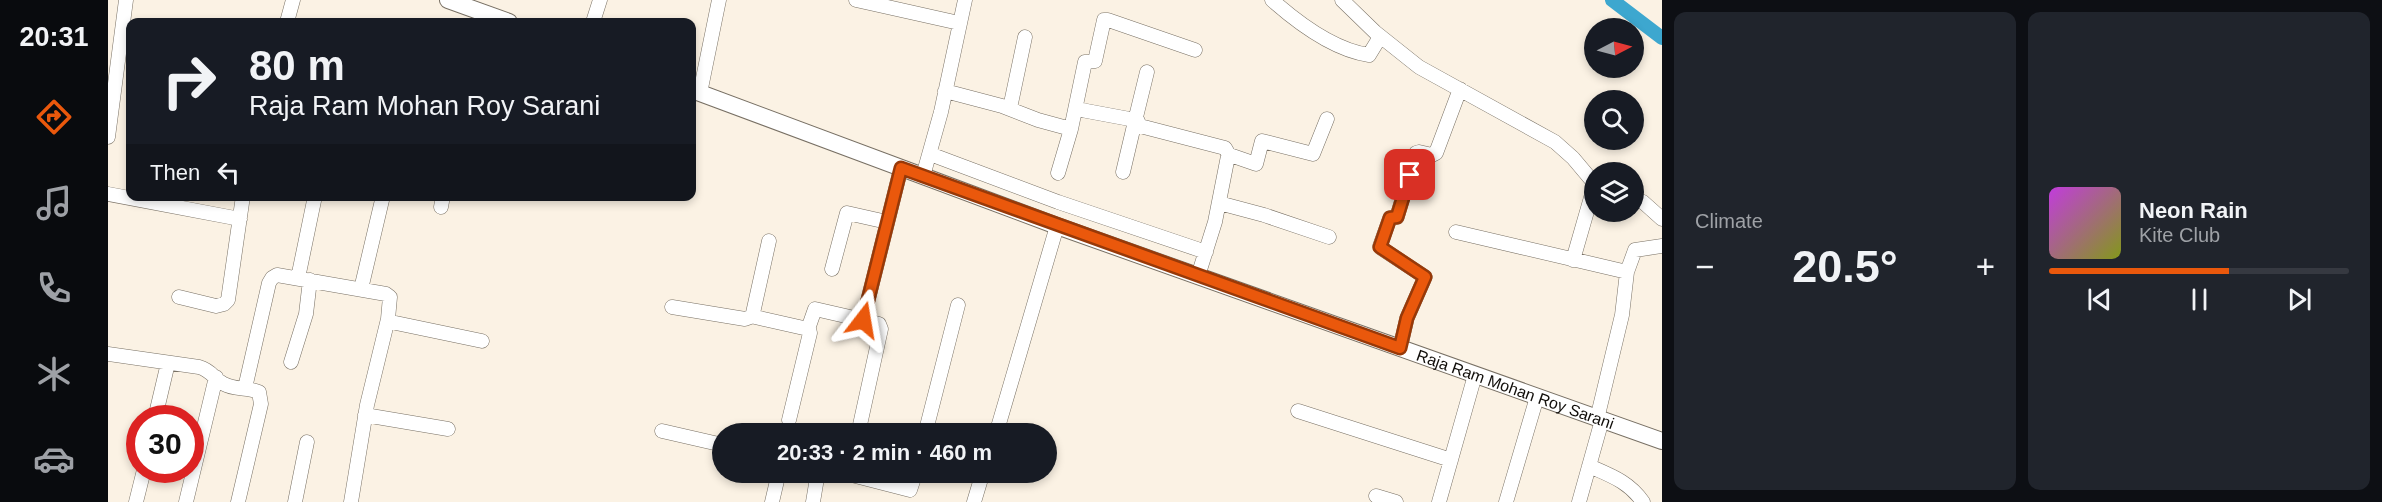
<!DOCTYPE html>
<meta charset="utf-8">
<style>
:root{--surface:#171b24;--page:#20242c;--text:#f1f3f6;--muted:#9ea1a6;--line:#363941;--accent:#ea580c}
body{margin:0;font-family:Helvetica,sans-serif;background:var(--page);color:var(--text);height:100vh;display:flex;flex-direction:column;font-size:22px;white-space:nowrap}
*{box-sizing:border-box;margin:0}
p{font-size:20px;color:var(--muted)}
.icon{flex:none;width:33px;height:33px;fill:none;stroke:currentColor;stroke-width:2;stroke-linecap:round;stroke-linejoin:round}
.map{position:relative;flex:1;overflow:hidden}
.drawer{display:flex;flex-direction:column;gap:12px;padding:12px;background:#0d0f14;width:720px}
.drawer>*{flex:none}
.hud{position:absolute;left:18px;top:18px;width:570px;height:183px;border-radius:12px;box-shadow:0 3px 9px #0003;background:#171b24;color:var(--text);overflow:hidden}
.needle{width:39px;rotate:84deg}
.fabs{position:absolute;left:1476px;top:18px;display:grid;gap:12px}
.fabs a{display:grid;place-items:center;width:60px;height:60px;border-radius:50%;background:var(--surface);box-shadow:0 3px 9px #0003;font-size:30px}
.speed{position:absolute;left:18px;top:405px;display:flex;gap:12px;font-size:30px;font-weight:700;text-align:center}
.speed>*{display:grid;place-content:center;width:78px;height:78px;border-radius:50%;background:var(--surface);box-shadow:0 3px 9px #0003;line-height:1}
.speed .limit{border:9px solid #d22;background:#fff;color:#111}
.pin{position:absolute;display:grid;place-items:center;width:51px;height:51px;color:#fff;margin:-26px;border-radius:12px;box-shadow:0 3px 9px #0006}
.me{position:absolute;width:66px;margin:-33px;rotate:14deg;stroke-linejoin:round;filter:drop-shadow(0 0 4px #0008)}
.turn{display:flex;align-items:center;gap:21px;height:126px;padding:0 24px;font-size:27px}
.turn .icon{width:78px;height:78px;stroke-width:2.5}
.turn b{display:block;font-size:42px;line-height:51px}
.then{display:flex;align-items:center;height:57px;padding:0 24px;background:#0003;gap:12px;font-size:22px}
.big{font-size:45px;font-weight:800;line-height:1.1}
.drawer .tile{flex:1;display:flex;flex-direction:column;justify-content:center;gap:9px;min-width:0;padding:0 21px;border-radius:12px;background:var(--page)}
.song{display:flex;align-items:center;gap:18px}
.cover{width:72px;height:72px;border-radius:9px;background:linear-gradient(135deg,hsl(290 70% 55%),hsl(70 70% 35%))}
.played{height:6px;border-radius:3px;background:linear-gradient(90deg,var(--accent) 60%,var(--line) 60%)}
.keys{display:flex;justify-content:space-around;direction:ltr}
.heat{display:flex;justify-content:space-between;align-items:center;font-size:33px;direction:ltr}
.drawer .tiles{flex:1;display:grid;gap:12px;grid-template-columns:repeat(2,1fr)}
.trip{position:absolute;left:604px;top:423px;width:345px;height:60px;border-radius:30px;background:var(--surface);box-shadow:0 3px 9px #0003;font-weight:800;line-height:60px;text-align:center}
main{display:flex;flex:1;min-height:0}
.menu{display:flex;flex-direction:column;width:108px;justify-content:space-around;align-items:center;background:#090b0e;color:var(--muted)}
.menu .icon{width:42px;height:42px}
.menu .on{color:var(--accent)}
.menu b{font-size:27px;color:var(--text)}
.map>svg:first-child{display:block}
</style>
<main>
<nav class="menu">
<b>20:31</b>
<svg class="icon on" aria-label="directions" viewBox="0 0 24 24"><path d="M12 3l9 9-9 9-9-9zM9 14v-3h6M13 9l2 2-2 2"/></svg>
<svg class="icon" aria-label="music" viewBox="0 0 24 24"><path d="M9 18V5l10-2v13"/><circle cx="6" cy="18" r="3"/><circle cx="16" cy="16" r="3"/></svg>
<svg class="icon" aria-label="phone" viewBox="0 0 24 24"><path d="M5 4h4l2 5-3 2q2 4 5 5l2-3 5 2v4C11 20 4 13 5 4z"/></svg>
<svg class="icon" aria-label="climate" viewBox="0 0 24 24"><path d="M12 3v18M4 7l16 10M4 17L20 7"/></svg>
<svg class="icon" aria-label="car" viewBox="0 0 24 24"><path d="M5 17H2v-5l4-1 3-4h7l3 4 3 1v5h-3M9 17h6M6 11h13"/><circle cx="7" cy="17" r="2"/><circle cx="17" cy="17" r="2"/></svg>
</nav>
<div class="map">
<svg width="1554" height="502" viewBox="0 0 1554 502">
<rect width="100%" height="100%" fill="#fbf2e4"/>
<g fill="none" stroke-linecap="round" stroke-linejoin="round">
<!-- canal -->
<path stroke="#3da7cf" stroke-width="14" d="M1504,0L1554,38"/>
<!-- minor casing -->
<g stroke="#787064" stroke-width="15">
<path id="minor" d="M748,0L851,23
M1164,0C1190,23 1226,50 1261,55L1272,37
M1234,0L1267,32L1311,67L1447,142L1465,158L1486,183
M179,22L185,0
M485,22L492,0
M1039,72L1028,117L1032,126L1117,148L1121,155
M837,91L894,106L930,120L963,129L977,62L987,61L996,20H1000L1087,50
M592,93L611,0
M902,108L917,37
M968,109L1027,120
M0,137L18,0
M822,154L950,202L1098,252
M1015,172L1028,117
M950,173L963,129
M815,176L833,112L857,0
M0,194L132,219
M1526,198L1535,202L1554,219
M1111,203L1156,215L1221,237
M333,207L335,196
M1348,232L1519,272L1514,315L1489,419
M661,241L645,313L647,317L700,329L707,309L755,320
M1465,260L1486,187
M724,269L739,213L779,222
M1519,272L1527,250L1554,246
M1090,276L1107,222L1120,156L1122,155L1148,164L1154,141L1205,154L1219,119
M190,278L207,196
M253,289L275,196
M71,297L108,306L116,304L120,300L135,196
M564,307L637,319L645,316
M1292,348L1299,318L1317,277L1273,248L1272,246L1282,218L1289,217L1308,153L1311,152L1324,155L1328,153L1352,89
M0,354L91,367C105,371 105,379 116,384C126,390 140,387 151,392L153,404L130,502
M183,362L198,314L202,280
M137,388L161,283L164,278L169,275L278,294L282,297L280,319L283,322L374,341
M1190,411L1343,460
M257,415L340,429
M47,418L60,363
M681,420L702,333L701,329
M554,431L615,445
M750,434L773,329L771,324L755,320L793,168
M817,434L850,305
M888,434L949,226
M1481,466C1504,476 1521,482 1535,502
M732,472L802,490L808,472
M1268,496L1288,502
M28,502L36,470
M78,502L108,377
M187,502L199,442
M243,502L259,405L280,319
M664,502L671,472
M705,502L710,472
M866,502L875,472
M1331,502L1367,375
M1398,502L1429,397
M1471,502L1494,420"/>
</g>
<!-- tertiary casing -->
<g stroke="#787064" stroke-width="18">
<g id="tertiary">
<path d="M340,0L401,22"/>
<path id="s1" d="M584,90L949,226L1554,441"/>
</g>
</g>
<!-- minor -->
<use href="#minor" stroke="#fff" stroke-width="14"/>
<!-- tertiary -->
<use href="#tertiary" stroke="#fff" stroke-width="16"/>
</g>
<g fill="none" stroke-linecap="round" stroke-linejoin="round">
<!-- route casing -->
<g stroke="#983908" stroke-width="15">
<path id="route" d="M755,320L793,168L1292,348L1299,318L1317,277L1272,247L1282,218L1289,217L1302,175"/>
</g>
<!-- route -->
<use href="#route" stroke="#ea580c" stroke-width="10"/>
</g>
<g text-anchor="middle" stroke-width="6" stroke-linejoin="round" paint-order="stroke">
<!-- street labels -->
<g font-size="16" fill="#110e0a" stroke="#fff">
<text dy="6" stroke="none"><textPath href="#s1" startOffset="876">Raja Ram Mohan Roy Sarani</textPath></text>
</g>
</g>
</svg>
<div class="fabs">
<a><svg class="needle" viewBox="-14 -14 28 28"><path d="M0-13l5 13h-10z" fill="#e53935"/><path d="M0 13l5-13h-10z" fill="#9ea1a6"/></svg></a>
<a><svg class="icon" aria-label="search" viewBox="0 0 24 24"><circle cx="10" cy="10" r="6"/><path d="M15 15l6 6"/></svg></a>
<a><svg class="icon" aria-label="layers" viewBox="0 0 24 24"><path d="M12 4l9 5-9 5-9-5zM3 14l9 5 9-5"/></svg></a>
</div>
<div class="speed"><div class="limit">30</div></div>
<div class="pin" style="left:1302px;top:175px;background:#d93025"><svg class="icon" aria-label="arrive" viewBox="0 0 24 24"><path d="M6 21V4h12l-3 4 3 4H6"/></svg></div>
<svg class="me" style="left:755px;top:320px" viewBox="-20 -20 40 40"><path d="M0-17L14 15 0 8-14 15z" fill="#ea580c" stroke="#fff" stroke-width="4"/></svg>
<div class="trip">20:33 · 2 min · 460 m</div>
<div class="hud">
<div class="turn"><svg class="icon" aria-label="right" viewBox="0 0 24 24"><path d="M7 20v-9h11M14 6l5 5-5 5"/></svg><div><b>80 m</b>Raja Ram Mohan Roy Sarani</div></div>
<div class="then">Then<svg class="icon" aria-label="left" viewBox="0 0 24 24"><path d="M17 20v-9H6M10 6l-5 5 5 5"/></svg></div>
</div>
</div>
<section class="drawer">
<div class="tiles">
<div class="tile"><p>Climate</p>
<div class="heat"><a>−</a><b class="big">20.5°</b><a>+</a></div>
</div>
<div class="tile">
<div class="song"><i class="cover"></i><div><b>Neon Rain</b><p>Kite Club</p></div></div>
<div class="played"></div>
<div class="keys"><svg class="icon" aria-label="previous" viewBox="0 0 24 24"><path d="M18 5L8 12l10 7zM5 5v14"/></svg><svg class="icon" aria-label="pause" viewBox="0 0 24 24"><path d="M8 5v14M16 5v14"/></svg><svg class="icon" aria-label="next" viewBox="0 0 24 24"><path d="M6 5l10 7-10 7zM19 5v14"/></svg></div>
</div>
</div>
</section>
</main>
